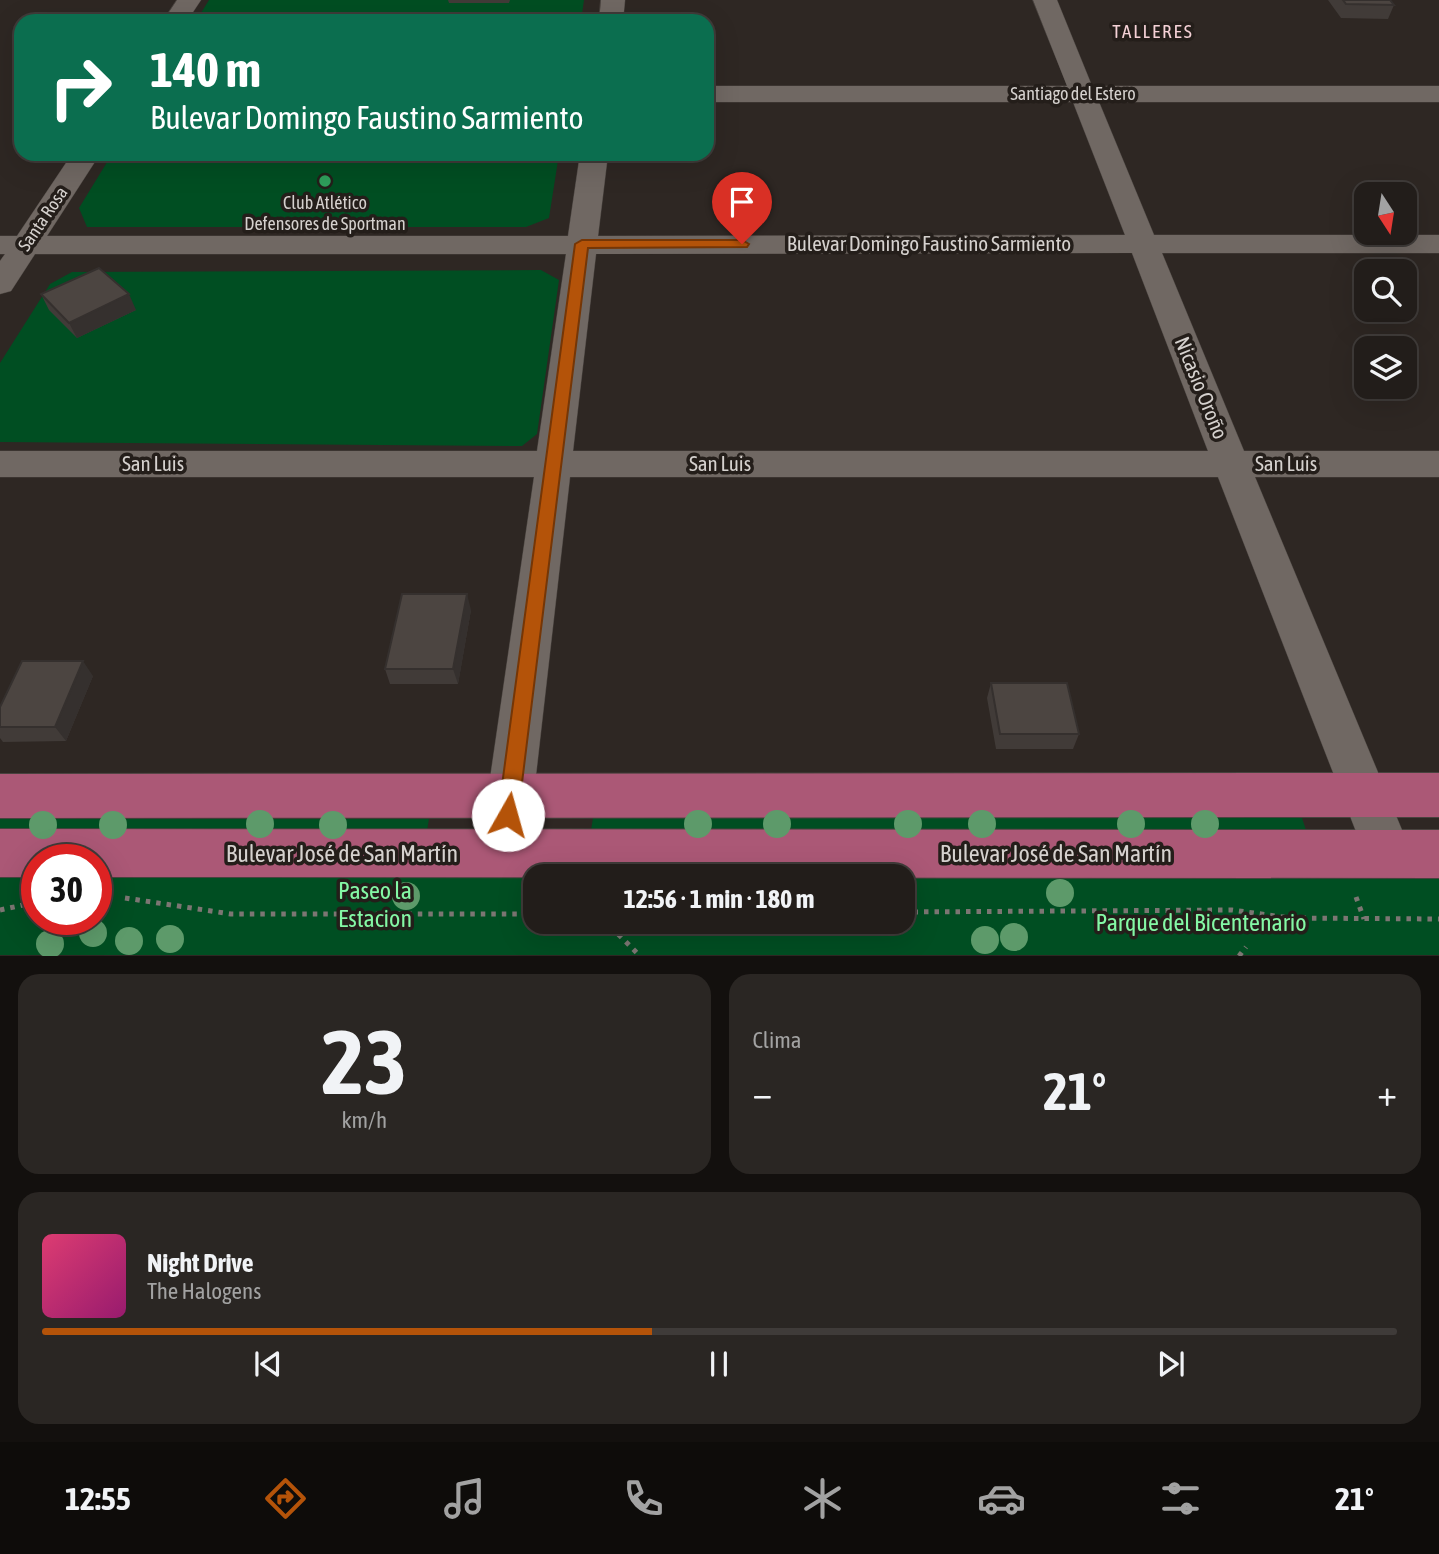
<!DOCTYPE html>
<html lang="es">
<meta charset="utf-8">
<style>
:root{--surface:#221d1a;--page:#2a2623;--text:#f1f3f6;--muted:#a2a2a2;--line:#3f3b39;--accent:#b45309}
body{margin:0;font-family:"Asap Condensed",sans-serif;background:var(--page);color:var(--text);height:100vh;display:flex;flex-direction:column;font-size:26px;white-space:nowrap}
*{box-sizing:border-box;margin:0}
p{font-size:23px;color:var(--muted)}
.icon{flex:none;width:38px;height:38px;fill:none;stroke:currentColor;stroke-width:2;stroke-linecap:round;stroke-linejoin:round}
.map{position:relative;height:956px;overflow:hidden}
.details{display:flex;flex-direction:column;gap:18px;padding:18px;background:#13100e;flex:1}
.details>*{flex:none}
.banner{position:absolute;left:14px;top:14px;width:700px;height:147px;border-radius:21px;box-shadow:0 7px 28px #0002,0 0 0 2px var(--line);background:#0b6e4f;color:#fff;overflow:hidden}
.needle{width:46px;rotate:168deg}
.buttons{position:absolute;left:1354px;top:182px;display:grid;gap:14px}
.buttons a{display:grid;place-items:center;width:63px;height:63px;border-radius:14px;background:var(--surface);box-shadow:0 7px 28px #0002,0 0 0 2px var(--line);font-size:35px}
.speed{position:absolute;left:21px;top:844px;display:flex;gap:14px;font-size:35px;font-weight:700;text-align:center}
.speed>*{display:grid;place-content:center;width:91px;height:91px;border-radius:50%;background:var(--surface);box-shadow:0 7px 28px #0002,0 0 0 2px var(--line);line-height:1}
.speed .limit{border:10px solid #d22;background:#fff;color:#111}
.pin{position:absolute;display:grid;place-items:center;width:60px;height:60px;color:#fff;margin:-72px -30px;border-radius:50% 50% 50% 0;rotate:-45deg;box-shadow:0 0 7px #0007}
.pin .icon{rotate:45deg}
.me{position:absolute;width:77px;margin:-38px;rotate:7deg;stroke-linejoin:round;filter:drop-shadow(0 0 5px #0008)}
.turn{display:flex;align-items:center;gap:24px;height:147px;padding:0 21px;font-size:32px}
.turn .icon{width:91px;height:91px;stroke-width:2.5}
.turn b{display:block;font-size:49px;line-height:60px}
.big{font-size:52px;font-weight:700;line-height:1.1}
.details .card{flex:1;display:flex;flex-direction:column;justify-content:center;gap:10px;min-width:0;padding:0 24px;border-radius:21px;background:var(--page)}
.details .dial{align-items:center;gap:0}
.dial b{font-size:91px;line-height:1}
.song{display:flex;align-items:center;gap:21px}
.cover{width:84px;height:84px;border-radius:10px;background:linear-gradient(135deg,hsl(340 70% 55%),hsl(320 70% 35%))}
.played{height:7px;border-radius:4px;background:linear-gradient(90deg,var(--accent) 45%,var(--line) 45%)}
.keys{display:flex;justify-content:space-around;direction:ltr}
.heat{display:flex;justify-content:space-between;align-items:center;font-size:38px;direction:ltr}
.details .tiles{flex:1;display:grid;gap:18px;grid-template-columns:1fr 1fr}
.card:last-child{grid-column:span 2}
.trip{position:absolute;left:523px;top:864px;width:392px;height:70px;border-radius:21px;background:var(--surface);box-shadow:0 7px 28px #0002,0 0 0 2px var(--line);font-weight:700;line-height:70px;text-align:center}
.tabs{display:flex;height:112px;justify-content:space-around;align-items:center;background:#0e0c0a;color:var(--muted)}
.tabs .icon{width:49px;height:49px}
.tabs .selected{color:var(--accent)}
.tabs b{font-size:32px;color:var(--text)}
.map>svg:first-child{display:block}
</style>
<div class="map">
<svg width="1439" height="956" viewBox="0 0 1439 956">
<rect width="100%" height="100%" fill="#2e2723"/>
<!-- green -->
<path fill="#004e22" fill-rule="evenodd" d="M209,0H584L581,21H196Z
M112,154H559L549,218L526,227H87L79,208Z
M541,270L559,280L537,434L522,446L0,442V363L50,284L72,272Z
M593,818H1302L1306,830H591Z
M0,819H429L427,831H0Z
M0,853L1439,854V955H0ZM37,859H96V919H37ZM536,877H903V922H536Z"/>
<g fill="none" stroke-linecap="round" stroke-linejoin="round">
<!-- minor casing -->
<g stroke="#48423e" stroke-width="1">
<path id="minor" d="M177,0H201L187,21H163Z
M601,0H625L623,21H599Z
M1033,0H1057L1092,86H1439V102H1099L1154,235H1439V253H1162L1244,451H1439V477H1255L1412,854L1405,870L1388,876L1371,870L1218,477H570L527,854L520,870L503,876L486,870L479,854L534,477H0V451H537L566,254H35L11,291L0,294V261L5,254H0V236H17L72,154H100L47,236H568L580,154H608L598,236L1125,235L1073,102H707V86H1067ZM1132,253L1208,451H573L596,254Z"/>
</g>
<!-- major casing -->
<g stroke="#48423e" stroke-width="2">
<path id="major" d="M1439,773V817L0,818V774Z
M0,829L1439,830V878L96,877V859H37V877H0Z"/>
</g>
<!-- path -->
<path stroke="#7c7673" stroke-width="5" stroke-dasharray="4.5 6" stroke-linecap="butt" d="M1356,897L1364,919
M125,898L231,914H536
M0,910L37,902
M903,912L1232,910L1290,918L1439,919
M579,922V927
M611,927L640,956
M1239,956L1246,947"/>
<!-- minor -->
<use href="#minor" fill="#706863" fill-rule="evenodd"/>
<!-- major -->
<use href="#major" fill="#ab5876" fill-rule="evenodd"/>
</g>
<!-- trees -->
<g fill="#5d9a6a">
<circle cx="260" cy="824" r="14"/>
<circle cx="698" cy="824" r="14"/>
<circle cx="777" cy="824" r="14"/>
<circle cx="908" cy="824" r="14"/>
<circle cx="982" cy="824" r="14"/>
<circle cx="1131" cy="824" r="14"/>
<circle cx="1205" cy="824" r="14"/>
<circle cx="43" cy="825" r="14"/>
<circle cx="113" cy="825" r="14"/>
<circle cx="333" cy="825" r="14"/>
<circle cx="1060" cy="893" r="14"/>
<circle cx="406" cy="896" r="14"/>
<circle cx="93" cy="933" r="14"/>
<circle cx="1014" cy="937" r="14"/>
<circle cx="170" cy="939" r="14"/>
<circle cx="985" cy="940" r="14"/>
<circle cx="129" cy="941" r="14"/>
<circle cx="50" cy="944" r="14"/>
</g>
<!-- wall -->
<path fill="#413b38" d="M448,0H510L509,3H449Z
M1328,0H1390L1394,5L1388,19L1341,18Z
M41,294L136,310L77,338L49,310Z
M471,610L458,684H390L385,669Z
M93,676L66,741L3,742L0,738V707Z
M991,683L1079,734L1073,749H996L987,698Z"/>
<!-- shaded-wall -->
<path fill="#35302e" d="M129,294L136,310L77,338L69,323Z
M467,594L471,610L458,684L453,669Z
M83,661L93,676L66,741L55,727Z"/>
<!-- building -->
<path fill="#4c4541" stroke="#35302e" stroke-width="2" d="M1343,0H1390L1394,5L1346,4Z
M99,268L129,294L69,323L41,294Z
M402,594H467L453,669H385Z
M22,661H83L55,727H0V707Z
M991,683H1067L1079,734H1000Z"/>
<!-- route -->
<path fill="#b45309" stroke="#753606" stroke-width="2" d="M742,240L749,244L747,247L588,248L518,815L515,822L508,824L501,822L498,815L575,244L582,240Z"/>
<!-- markers -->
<circle fill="#2e9e5b" stroke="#241e1a" stroke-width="2.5" cx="325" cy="181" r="7"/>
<g text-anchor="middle" stroke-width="7" stroke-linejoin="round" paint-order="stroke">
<!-- far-street labels -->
<g font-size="18" fill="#d5d1ce" stroke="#241e1a">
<text x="1073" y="100">Santiago del Estero</text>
<text transform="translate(43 219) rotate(-56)" y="6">Santa Rosa</text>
</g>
<!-- far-poi labels -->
<g font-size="18" fill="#d5d1ce" stroke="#241e1a">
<text x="325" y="209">Club Atlético<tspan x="325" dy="21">Defensores de Sportman</tspan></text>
</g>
<!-- far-neighbourhood labels -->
<g font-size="19" letter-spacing="2" fill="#f5d1d6" stroke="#241e1a">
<text x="1153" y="38">TALLERES</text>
</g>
<!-- street labels -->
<g font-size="21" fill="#d5d1ce" stroke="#241e1a">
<text x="929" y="251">Bulevar Domingo Faustino Sarmiento</text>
<text transform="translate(1201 388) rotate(68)" y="7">Nicasio Oroño</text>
<text x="153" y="471">San Luis</text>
<text x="720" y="471">San Luis</text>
<text x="1286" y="471">San Luis</text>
</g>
<!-- near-street labels -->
<g font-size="24" fill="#d5d1ce" stroke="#241e1a">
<text x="342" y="862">Bulevar José de San Martín</text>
<text x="1056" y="862">Bulevar José de San Martín</text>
</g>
<!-- near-park labels -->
<g font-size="24" fill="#84f8a5" stroke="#241e1a">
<text x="375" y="899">Paseo la<tspan x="375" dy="28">Estacion</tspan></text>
<text x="1201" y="931">Parque del Bicentenario</text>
</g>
</g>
</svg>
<div class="buttons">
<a><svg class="needle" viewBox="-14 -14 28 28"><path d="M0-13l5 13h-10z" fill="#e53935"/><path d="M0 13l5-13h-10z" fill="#a2a2a2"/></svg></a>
<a><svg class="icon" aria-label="search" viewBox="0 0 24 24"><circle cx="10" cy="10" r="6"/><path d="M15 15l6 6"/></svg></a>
<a><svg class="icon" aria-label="layers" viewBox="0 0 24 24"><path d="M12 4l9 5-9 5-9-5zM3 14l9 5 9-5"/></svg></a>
</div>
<div class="speed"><div class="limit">30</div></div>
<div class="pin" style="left:742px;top:244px;background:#d93025"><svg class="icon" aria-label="arrive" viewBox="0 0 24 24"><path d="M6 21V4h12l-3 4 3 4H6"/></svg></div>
<svg class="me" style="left:508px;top:815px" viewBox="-20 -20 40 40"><circle r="19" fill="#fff"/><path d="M0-13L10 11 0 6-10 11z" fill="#b45309"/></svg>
<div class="trip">12:56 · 1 min · 180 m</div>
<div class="banner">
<div class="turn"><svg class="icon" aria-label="right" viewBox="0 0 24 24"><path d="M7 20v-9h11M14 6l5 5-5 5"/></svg><div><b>140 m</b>Bulevar Domingo Faustino Sarmiento</div></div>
</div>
</div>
<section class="details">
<div class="tiles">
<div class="card dial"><b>23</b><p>km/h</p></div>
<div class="card"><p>Clima</p>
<div class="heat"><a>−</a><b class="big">21°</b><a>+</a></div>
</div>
<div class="card">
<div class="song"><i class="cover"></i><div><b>Night Drive</b><p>The Halogens</p></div></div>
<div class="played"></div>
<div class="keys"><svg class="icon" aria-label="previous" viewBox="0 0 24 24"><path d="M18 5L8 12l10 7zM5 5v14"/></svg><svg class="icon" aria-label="pause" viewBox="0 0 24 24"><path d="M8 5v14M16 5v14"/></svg><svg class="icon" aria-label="next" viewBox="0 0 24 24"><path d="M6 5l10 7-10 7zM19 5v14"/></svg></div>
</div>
</div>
</section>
<nav class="tabs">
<b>12:55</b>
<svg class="icon selected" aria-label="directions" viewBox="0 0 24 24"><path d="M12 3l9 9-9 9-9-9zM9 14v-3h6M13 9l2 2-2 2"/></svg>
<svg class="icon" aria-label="music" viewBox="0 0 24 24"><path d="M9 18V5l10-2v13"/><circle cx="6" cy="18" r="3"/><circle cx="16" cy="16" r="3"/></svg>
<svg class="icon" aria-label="phone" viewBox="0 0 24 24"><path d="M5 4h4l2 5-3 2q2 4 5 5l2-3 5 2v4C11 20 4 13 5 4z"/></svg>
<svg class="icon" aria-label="climate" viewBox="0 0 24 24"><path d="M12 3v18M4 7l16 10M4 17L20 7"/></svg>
<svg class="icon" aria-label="car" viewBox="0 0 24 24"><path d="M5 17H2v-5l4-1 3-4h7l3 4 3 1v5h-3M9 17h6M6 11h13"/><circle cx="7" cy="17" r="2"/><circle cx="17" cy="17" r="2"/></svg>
<svg class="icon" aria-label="filters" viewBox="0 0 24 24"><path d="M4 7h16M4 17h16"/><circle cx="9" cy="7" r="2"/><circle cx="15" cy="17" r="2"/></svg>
<b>21°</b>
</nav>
